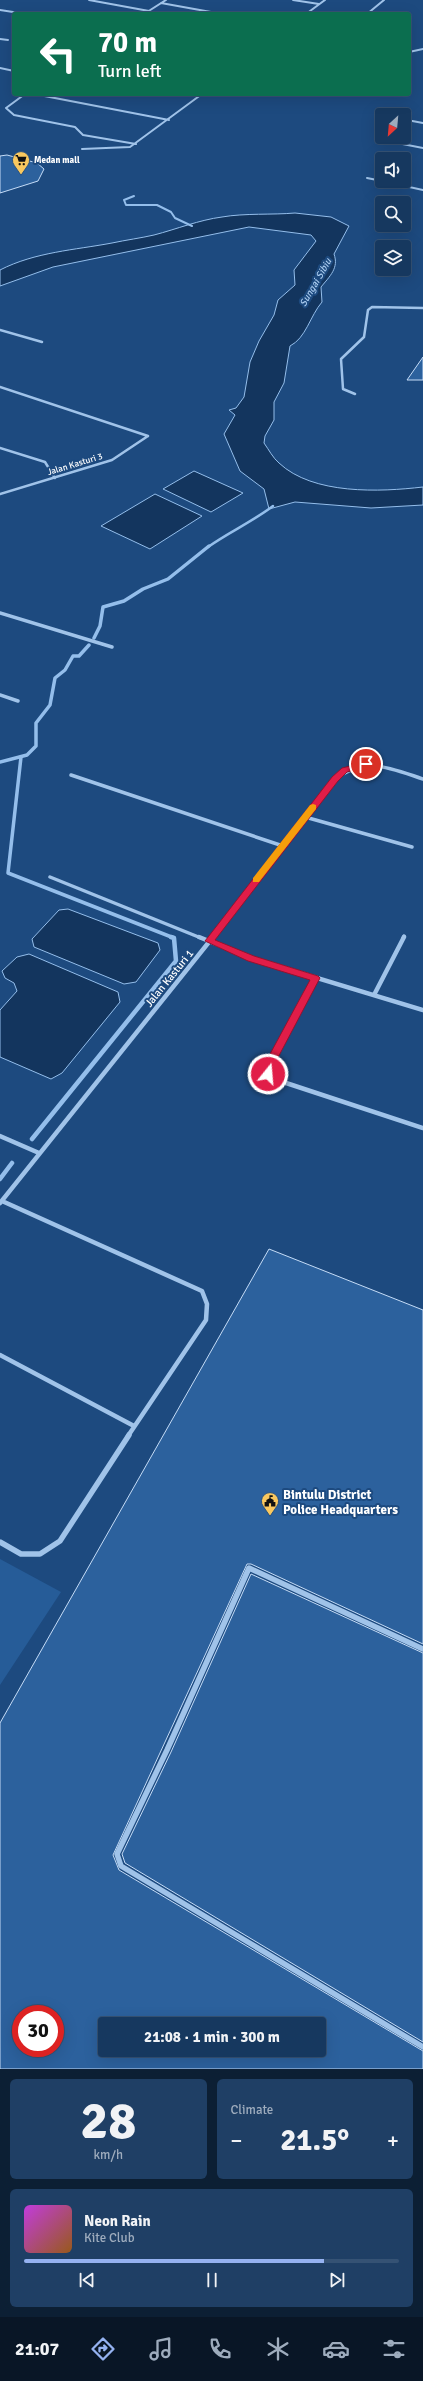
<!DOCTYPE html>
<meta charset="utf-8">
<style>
:root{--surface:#16385f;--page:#1f3f65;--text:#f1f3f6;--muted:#9eacbd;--line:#355274;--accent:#95b2f1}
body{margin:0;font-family:Signika,sans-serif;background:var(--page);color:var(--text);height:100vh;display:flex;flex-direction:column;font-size:15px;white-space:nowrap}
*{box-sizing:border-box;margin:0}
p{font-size:13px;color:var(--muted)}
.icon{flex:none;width:22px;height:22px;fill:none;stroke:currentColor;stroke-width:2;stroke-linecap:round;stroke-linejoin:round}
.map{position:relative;height:2069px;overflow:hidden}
.side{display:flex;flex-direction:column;gap:10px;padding:10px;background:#0c1f34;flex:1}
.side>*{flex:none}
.top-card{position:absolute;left:12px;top:12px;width:399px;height:84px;border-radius:4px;box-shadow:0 4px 16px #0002,0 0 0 1px var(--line);background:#0b6e4f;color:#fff;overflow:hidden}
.needle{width:26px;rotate:206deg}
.fabs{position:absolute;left:375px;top:108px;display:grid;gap:8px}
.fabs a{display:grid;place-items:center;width:36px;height:36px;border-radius:4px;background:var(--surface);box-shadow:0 4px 16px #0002,0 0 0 1px var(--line);font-size:20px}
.speed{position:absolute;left:12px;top:2005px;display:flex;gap:8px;font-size:20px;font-weight:700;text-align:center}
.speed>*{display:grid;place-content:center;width:52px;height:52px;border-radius:50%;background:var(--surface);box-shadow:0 4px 16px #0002,0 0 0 1px var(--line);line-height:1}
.speed .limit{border:6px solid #d22;background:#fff;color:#111}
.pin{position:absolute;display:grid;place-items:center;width:34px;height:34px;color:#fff;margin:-17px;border:2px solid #fff;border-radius:50%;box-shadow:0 1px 4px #0007}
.me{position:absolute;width:44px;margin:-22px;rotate:17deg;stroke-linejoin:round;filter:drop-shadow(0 0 3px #0008)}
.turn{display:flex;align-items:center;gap:14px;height:84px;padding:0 20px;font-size:18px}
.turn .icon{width:52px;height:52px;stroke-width:2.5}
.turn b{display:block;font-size:28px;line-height:34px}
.big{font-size:30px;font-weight:700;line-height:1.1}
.side .tile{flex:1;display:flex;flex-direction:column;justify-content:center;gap:6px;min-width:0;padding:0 14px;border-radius:6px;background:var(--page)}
.side .dial{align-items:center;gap:0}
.dial b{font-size:52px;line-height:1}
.song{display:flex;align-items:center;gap:12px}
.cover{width:48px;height:48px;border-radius:6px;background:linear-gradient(135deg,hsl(290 70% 55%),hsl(30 70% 35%))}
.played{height:4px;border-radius:2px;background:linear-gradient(90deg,var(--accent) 80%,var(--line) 80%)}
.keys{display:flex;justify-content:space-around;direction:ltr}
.heat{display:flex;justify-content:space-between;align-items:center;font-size:22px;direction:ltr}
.side .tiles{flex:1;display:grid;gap:10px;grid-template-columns:1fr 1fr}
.tile:last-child{grid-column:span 2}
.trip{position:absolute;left:98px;top:2017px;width:228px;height:40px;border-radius:4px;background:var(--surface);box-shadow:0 4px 16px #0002,0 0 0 1px var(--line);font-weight:700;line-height:40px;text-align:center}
.tabs{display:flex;height:64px;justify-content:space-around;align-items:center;background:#091626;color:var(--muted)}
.tabs .icon{width:28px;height:28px}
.tabs .on{color:var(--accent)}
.tabs b{font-size:18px;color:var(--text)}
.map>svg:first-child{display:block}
</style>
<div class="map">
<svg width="423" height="2069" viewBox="0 0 423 2069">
<rect width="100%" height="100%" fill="#1d4a7f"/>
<!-- green -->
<path fill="#265c98" d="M0,1559L61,1592L0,1685Z"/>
<!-- water -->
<path fill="#13355e" stroke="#94beeb" d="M295,213L331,217L349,226L334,254C339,268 330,276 321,287L322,302C310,316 306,338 290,346L284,383L274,402V420L265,436L264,443C269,450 273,458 279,463C313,495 380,492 423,487V505L371,508L295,502L269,509L264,489L240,471L224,434L235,415L229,410L236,408L244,397L250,362L259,341L274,315L278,300L295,285L294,270L316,241L311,235L249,227L53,267L0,286V270C35,252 75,250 112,243C126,240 141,238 154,235C177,229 199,220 222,217C245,213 272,215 295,213Z
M194,471L243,493L211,512L163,489Z
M155,494L202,516L150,549L101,526Z
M68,909L158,943L160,950L136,982L124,984L34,947L32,939L59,910Z
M29,954L118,992L120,1002L62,1073L51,1079L0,1057V1010L17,991L14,983L5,978L2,971L17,957Z"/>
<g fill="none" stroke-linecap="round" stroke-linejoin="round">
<!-- stream-far3 -->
<path stroke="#94beeb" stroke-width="2" d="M134,196L124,200L126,205H157L171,212L175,218L192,226"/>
<!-- stream-far2 -->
<path stroke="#94beeb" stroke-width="2.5" d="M208,547C229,532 252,522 273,506"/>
<!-- stream-far1 -->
<path stroke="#94beeb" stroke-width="3.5" d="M94,638L100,626L103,607L124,601L143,589L168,579L209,546
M21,757L8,873L174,938
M0,762L27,755L36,746V723L50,705L55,678L65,670L73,656H79L89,645"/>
<!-- stream -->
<path stroke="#94beeb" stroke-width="4.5" d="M32,1139L176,961L174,938L171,937
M0,1179L12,1163"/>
</g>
<!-- building -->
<path fill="#2c619d" stroke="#c5dcf7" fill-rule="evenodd" d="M7,155L37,163L44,169L38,181L0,193V156Z
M423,357V380H407Z
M269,1249L423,1310V1644L251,1564H247L113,1855L119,1870L423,2051V2069H0V1723ZM21,2014H55V2048H21ZM105,2024H319V2050H105Z
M251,1574L423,1653V2042L125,1863L122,1854L171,1752Z"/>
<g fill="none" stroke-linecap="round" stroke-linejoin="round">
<!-- minor-far4 -->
<path stroke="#a0c3e9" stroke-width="2" d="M89,0L149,11
M293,0L319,4
M161,3L222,14
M0,10L26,14
M144,14L166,0
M306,14L325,0
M367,14L384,0
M0,39L8,40
M409,52L423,49
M0,68L14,71
M25,94L6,108L14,115L75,127L83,135L136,144
M34,94L169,120
M407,120L423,123
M382,140L423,148
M82,149L130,147L202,94
M367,178L382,181
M382,181L423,190"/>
<!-- minor-far3 -->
<path stroke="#a0c3e9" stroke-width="2.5" d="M0,330L42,342
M0,387L148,436
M355,394L343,389L341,359L364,337L368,310L372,307L423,308
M0,448L45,462L55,478
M0,494L112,460L148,436"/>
<!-- minor-far2 -->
<path stroke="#a0c3e9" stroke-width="3.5" d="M0,613L112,647
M0,695L18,701
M71,775L283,846
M305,817L412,847
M50,877L201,938
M212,938L335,779C366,756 390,768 423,779
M403,938L404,936"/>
<!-- minor-far1 -->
<path stroke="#a0c3e9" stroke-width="4.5" d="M199,937L251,958L423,1010
M315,978L268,1067V1074L277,1080L423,1128
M374,995L404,937
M0,1136L39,1153
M2,1201L202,1291L207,1304L206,1320L128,1436
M0,1203L213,937
M0,1355L134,1426"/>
<!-- minor -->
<path stroke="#a0c3e9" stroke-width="5.5" d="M0,1542L21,1554H40L60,1541L129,1435
M423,1649L249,1568L167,1750L117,1854L121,1866L423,2047"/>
</g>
<!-- route -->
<path fill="#e11d48" stroke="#92132f" d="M366,762L370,764L369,766L347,772L338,781L215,940L254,956L318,976L320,978L273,1067L272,1076H265L263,1067L310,980L248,961L205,941L332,777L342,768Z"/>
<!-- slow -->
<path fill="#f59e0b" d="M313,804L316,805V809L259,882H253V878L310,805Z"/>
<!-- icons -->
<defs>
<g id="supermarket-pin" transform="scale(0.9)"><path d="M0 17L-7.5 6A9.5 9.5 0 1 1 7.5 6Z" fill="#f9c85f" stroke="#1d4a7f"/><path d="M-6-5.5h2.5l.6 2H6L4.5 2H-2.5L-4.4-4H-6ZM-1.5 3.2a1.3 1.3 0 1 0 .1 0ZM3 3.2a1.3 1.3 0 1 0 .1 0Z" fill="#111"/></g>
<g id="civic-pin" transform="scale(0.9)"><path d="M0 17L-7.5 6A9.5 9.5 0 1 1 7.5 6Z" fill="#f9c85f" stroke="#1d4a7f"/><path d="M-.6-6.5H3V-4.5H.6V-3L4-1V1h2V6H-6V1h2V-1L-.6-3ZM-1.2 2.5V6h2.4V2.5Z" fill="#111"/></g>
</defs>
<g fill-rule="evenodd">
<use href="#supermarket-pin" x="21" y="160"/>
<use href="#civic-pin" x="270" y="1501"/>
</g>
<g text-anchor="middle" stroke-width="4" stroke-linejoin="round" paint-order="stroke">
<!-- far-poi labels -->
<g font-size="9" font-weight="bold" fill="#fff" stroke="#1d4a7f" text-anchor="start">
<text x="34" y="163">Medan mall</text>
</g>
<!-- far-street labels -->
<g font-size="9" fill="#fff" stroke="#1d4a7f">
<text transform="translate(75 464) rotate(-17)" y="3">Jalan Kasturi 3</text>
</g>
<!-- far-water labels -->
<g font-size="10" font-style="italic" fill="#accdf0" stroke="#1d4a7f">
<text transform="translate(315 282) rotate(-60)" y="4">Sungai Sibiu</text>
</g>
<!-- street labels -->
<g font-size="11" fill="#fff" stroke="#1d4a7f">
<text transform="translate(169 978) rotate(-51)" y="4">Jalan Kasturi 1</text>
</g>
<!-- near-poi labels -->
<g font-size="13" font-weight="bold" fill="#fff" stroke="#1d4a7f" text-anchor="start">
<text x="283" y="1499">Bintulu District<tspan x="283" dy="15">Police Headquarters</tspan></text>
</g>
</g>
</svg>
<div class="fabs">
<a><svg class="needle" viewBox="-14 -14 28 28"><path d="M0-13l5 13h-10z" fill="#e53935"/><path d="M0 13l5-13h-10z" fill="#9eacbd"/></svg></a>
<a><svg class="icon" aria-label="sound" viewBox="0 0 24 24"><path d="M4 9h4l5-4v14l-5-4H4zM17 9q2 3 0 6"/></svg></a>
<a><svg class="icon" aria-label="search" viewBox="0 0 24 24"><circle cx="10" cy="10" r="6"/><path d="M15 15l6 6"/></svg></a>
<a><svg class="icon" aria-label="layers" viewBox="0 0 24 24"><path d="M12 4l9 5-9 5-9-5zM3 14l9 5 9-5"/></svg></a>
</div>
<div class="speed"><div class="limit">30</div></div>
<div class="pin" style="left:366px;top:764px;background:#d93025"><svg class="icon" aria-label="arrive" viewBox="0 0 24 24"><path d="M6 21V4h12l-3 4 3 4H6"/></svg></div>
<svg class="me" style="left:268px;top:1074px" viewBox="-20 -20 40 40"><circle r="17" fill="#e11d48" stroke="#fff" stroke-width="3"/><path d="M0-11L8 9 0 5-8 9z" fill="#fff"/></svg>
<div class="trip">21:08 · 1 min · 300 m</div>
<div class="top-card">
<div class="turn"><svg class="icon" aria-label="left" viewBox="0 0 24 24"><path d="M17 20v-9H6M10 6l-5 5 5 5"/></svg><div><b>70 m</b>Turn left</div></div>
</div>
</div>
<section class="side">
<div class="tiles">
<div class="tile dial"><b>28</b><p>km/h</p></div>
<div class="tile"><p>Climate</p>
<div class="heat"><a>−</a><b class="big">21.5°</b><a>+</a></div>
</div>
<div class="tile">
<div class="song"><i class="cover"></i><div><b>Neon Rain</b><p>Kite Club</p></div></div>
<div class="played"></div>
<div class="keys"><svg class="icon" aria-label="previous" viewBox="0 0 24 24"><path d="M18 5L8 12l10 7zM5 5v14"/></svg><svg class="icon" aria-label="pause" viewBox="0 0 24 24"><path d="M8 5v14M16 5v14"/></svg><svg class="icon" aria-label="next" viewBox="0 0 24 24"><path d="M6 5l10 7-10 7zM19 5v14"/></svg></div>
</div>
</div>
</section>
<nav class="tabs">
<b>21:07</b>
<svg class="icon on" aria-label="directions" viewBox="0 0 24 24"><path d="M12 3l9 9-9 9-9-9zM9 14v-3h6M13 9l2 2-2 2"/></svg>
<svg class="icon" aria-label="music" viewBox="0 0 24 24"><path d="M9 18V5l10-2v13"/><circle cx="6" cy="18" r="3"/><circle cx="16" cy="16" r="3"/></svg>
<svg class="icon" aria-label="phone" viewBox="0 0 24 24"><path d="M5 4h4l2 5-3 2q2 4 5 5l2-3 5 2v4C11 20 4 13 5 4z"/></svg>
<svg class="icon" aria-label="climate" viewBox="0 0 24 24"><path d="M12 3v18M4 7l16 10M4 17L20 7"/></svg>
<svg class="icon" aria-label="car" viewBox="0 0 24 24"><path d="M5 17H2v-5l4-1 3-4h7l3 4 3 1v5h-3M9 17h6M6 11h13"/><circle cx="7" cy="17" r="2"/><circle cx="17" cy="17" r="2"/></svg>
<svg class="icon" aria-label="filters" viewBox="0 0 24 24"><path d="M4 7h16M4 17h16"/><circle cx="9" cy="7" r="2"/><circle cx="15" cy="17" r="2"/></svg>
</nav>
